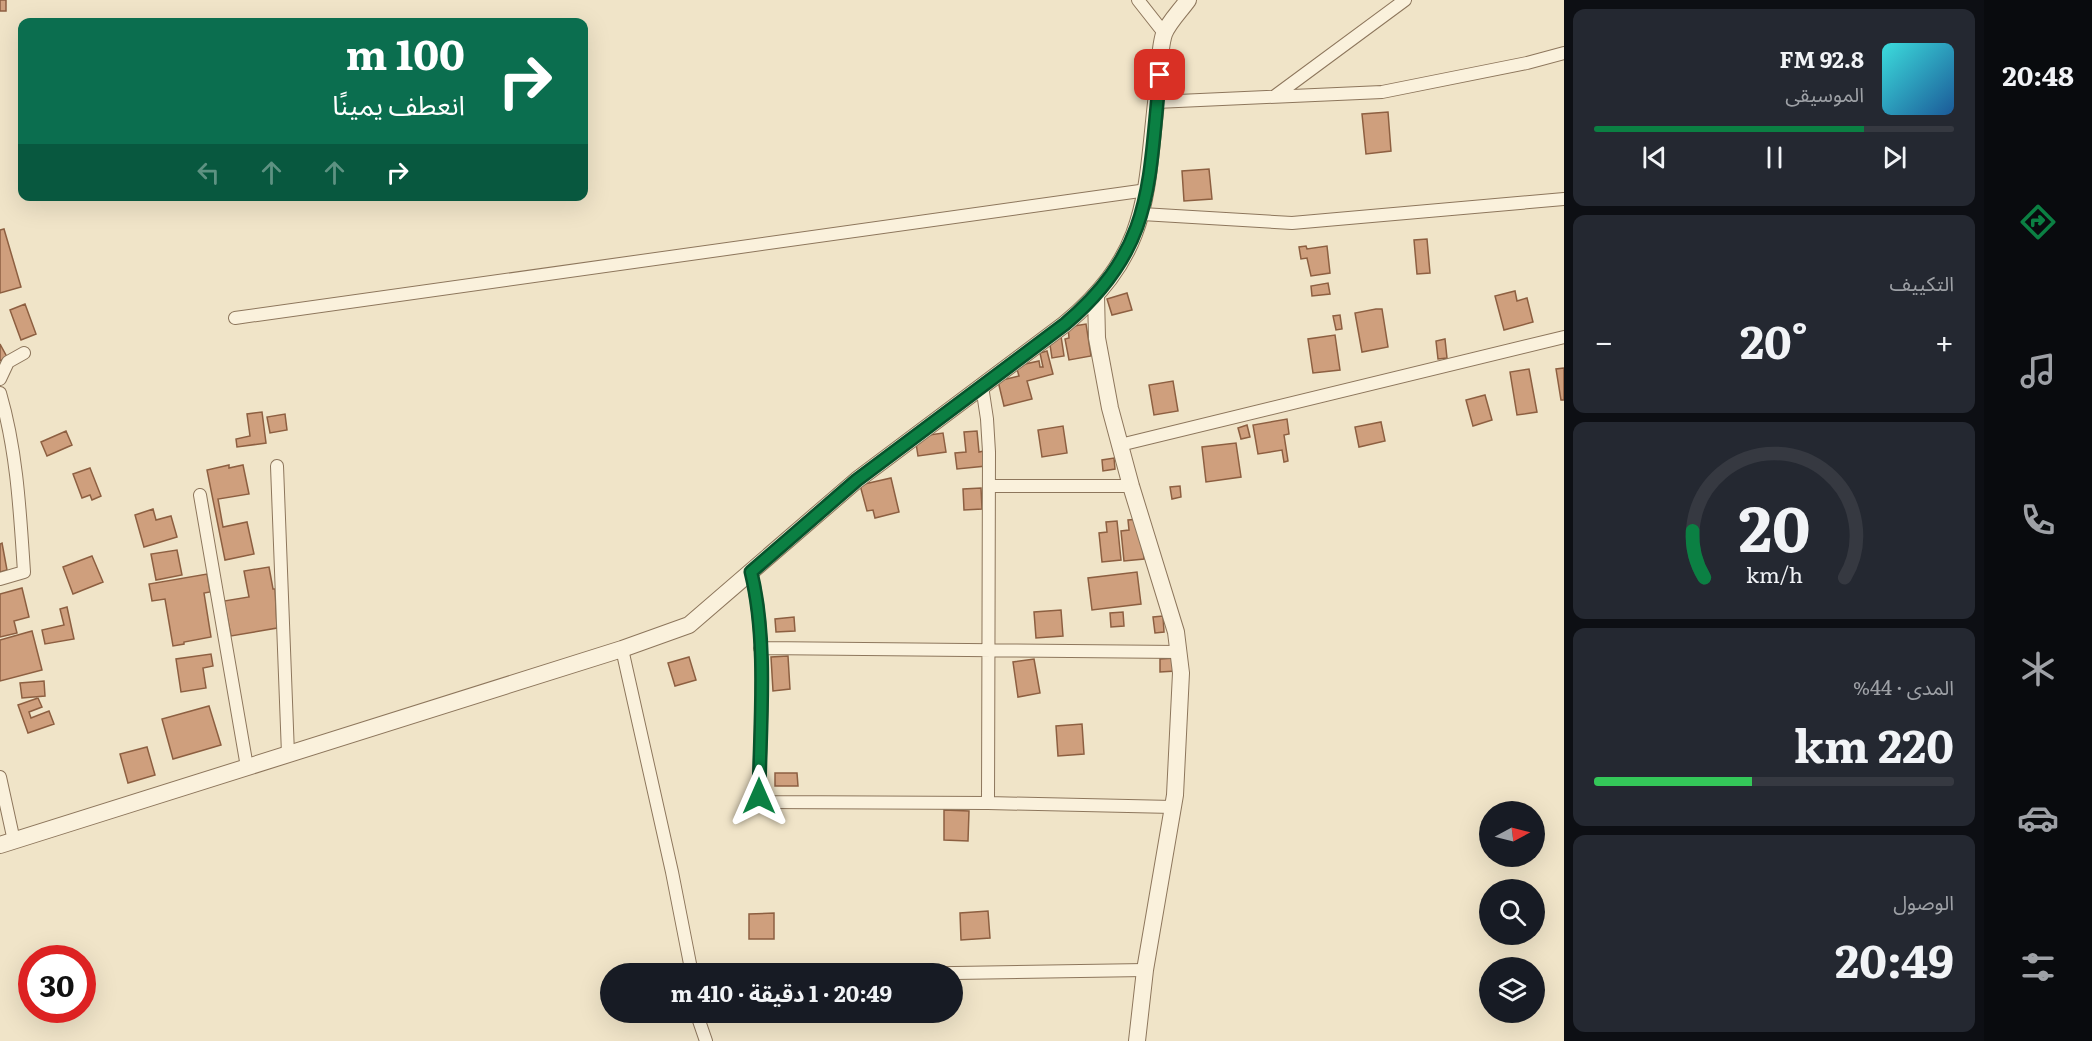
<!DOCTYPE html>
<html lang="ar">
<meta charset="utf-8">
<style>
:root{--surface:#171b24;--page:#242831;--text:#f1f3f6;--muted:#9ea1a6;--line:#363941;--accent:#0b8043}
body{margin:0;font-family:Literata,"Noto Sans Arabic",serif;background:var(--page);color:var(--text);direction:rtl;height:100vh;display:flex;flex-direction:column;font-size:22px;white-space:nowrap}
*{box-sizing:border-box;margin:0}
p{font-size:20px;color:var(--muted)}
.icon{flex:none;width:33px;height:33px;fill:none;stroke:currentColor;stroke-width:2;stroke-linecap:round;stroke-linejoin:round}
.map{position:relative;flex:1;overflow:hidden;direction:ltr}
.sheet{display:flex;flex-direction:column;gap:9px;padding:9px;background:#0d0f14;width:420px}
.sheet>*{flex:none}
.guide{position:absolute;left:18px;top:18px;width:570px;height:183px;border-radius:12px;box-shadow:0 6px 24px #0002;direction:rtl;background:#0b6e4f;color:#fff;overflow:hidden}
.needle{width:39px;rotate:83deg}
.tools{position:absolute;left:1479px;top:801px;display:grid;gap:12px}
.tools a{display:grid;place-items:center;width:66px;height:66px;border-radius:50%;background:var(--surface);box-shadow:0 6px 24px #0002;font-size:30px}
.speed{position:absolute;left:18px;top:945px;display:flex;gap:12px;font-size:30px;font-weight:700;text-align:center}
.speed>*{display:grid;place-content:center;width:78px;height:78px;border-radius:50%;background:var(--surface);box-shadow:0 6px 24px #0002;line-height:1}
.speed .limit{border:9px solid #d22;background:#fff;color:#111}
.pin{position:absolute;display:grid;place-items:center;width:51px;height:51px;color:#fff;margin:-26px;border-radius:12px;box-shadow:0 3px 9px #0006}
.me{position:absolute;width:66px;margin:-33px;rotate:0deg;stroke-linejoin:round;filter:drop-shadow(0 0 4px #0008)}
.turn{display:flex;align-items:center;gap:21px;height:126px;padding:0 24px;font-size:27px}
.turn .icon{width:78px;height:78px;stroke-width:2.5}
.turn b{display:block;font-size:42px;line-height:51px}
.lanes{display:flex;align-items:center;height:57px;padding:0 24px;background:#0003;justify-content:center;gap:30px;direction:ltr}
.lanes .off{opacity:.35}
.big{font-size:45px;font-weight:700;line-height:1.1}
.sheet .widget{flex:1;display:flex;flex-direction:column;justify-content:center;gap:9px;min-width:0;padding:0 21px;border-radius:12px;background:var(--page)}
.sheet .dial{align-items:center;gap:0}
.dial svg{height:156px;overflow:visible;fill:none;stroke:var(--line);stroke-width:7;stroke-linecap:round;text-anchor:middle}
.dial text{fill:var(--text);stroke:none}
.song{display:flex;align-items:center;gap:18px}
.cover{width:72px;height:72px;border-radius:9px;background:linear-gradient(135deg,hsl(180 70% 55%),hsl(210 70% 35%))}
.played{height:6px;border-radius:3px;background:linear-gradient(90deg,var(--accent) 75%,var(--line) 75%)}
.keys{display:flex;justify-content:space-around;direction:ltr}
.heat{display:flex;justify-content:space-between;align-items:center;font-size:33px;direction:ltr}
.charge{height:9px;border-radius:4px;background:linear-gradient(90deg,#34c759 44%,var(--line) 0)}
.trip{position:absolute;left:600px;top:963px;width:363px;height:60px;border-radius:30px;background:var(--surface);box-shadow:0 6px 24px #0002;font-weight:700;line-height:60px;text-align:center;direction:rtl}
main{display:flex;flex:1;min-height:0}
.tab-bar{display:flex;flex-direction:column;width:108px;justify-content:space-around;align-items:center;background:#090b0e;color:var(--muted)}
.tab-bar .icon{width:42px;height:42px}
.tab-bar .current{color:var(--accent)}
.tab-bar b{font-size:27px;color:var(--text)}
.map>svg:first-child{display:block}
</style>
<main>
<nav class="tab-bar">
<b>20:48</b>
<svg class="icon current" aria-label="directions" viewBox="0 0 24 24"><path d="M12 3l9 9-9 9-9-9zM9 14v-3h6M13 9l2 2-2 2"/></svg>
<svg class="icon" aria-label="music" viewBox="0 0 24 24"><path d="M9 18V5l10-2v13"/><circle cx="6" cy="18" r="3"/><circle cx="16" cy="16" r="3"/></svg>
<svg class="icon" aria-label="phone" viewBox="0 0 24 24"><path d="M5 4h4l2 5-3 2q2 4 5 5l2-3 5 2v4C11 20 4 13 5 4z"/></svg>
<svg class="icon" aria-label="climate" viewBox="0 0 24 24"><path d="M12 3v18M4 7l16 10M4 17L20 7"/></svg>
<svg class="icon" aria-label="car" viewBox="0 0 24 24"><path d="M5 17H2v-5l4-1 3-4h7l3 4 3 1v5h-3M9 17h6M6 11h13"/><circle cx="7" cy="17" r="2"/><circle cx="17" cy="17" r="2"/></svg>
<svg class="icon" aria-label="filters" viewBox="0 0 24 24"><path d="M4 7h16M4 17h16"/><circle cx="9" cy="7" r="2"/><circle cx="15" cy="17" r="2"/></svg>
</nav>
<section class="sheet">
<div class="widget">
<div class="song"><i class="cover"></i><div><b>92.8 FM</b><p>الموسيقى</p></div></div>
<div class="played"></div>
<div class="keys"><svg class="icon" aria-label="previous" viewBox="0 0 24 24"><path d="M18 5L8 12l10 7zM5 5v14"/></svg><svg class="icon" aria-label="pause" viewBox="0 0 24 24"><path d="M8 5v14M16 5v14"/></svg><svg class="icon" aria-label="next" viewBox="0 0 24 24"><path d="M6 5l10 7-10 7zM19 5v14"/></svg></div>
</div>
<div class="widget"><p>التكييف</p>
<div class="heat"><a>−</a><b class="big">20°</b><a>+</a></div>
</div>
<div class="widget dial"><svg viewBox="0 0 100 80">
<path d="M14 69A42 42 0 1 1 86 69"/>
<path d="M14 69A42 42 0 0 1 8 45" stroke="#0b8043"/>
<text x="50" y="56" font-size="32" font-weight="700">20</text>
<text x="50" y="72" font-size="11">km/h</text>
</svg></div>
<div class="widget"><p>المدى · 44%</p><b class="big">220 km</b><div class="charge"></div></div>
<div class="widget"><p>الوصول</p><b class="big">20:49</b></div>
</section>
<div class="map">
<svg width="1564" height="1041" viewBox="0 0 1564 1041">
<rect width="100%" height="100%" fill="#f0e4c8"/>
<!-- building -->
<path fill="#cf9f7d" stroke="#8d5f41" stroke-width="1.5" d="M0,0H6V11H0Z
M1388,112L1391,151L1366,154L1362,114Z
M1209,169L1212,199L1184,201L1182,171Z
M4,229L21,287L0,293V230Z
M1427,239L1430,273L1417,274L1414,240Z
M1306,246L1307,249L1327,246L1330,273L1311,276L1307,258L1301,259L1299,247Z
M1328,283L1330,294L1312,296L1311,286Z
M1515,291L1517,301L1527,298L1533,322L1504,330L1495,296Z
M1127,293L1132,310L1112,315L1107,299Z
M25,304L36,334L21,340L10,310Z
M1376,309H1382L1388,347L1362,352L1355,313Z
M1340,315L1342,329L1336,330L1333,316Z
M1086,324L1091,356L1069,360L1065,339L1069,338L1068,327Z
M1335,335L1340,370L1313,373L1308,339Z
M1061,336L1064,356L1052,358L1049,338Z
M1445,339L1447,358L1438,359L1436,341Z
M0,344L7,357L0,361Z
M1047,351L1053,374L1027,381L1032,399L1004,406L998,381L1019,376L1016,366L1039,361L1040,367H1043L1040,353Z
M1564,368V400H1561L1556,369Z
M1529,369L1537,412L1517,415L1510,372Z
M1173,381L1178,411L1154,415L1149,385Z
M1485,395L1492,420L1473,426L1466,400Z
M262,412L266,443L237,447L236,439L250,436L247,414Z
M285,414L287,430L270,433L267,417Z
M1287,419L1289,434L1284,435L1288,461L1284,462L1282,450L1258,454L1253,425Z
M1381,422L1385,441L1359,447L1355,427Z
M1247,425L1250,437L1241,439L1238,428Z
M1063,426L1067,453L1042,457L1038,430Z
M66,431L72,445L47,456L41,442Z
M977,431L979,452L984,451L986,466L957,469L955,453L966,452L964,432Z
M943,433L946,452L918,456L915,437Z
M1236,443L1241,477L1206,482L1202,447Z
M1114,458L1115,469L1103,471L1102,460Z
M229,465V468L243,465L249,494L218,499L223,527L247,522L254,554L225,560L207,470Z
M90,468L101,496L92,500L90,495L82,498L73,474Z
M891,478L899,512L875,518L873,510L867,511L860,485Z
M1180,486L1181,497L1172,499L1170,487Z
M981,488L982,509L964,510L963,489Z
M153,509L156,520L171,516L177,537L144,547L135,515Z
M1140,519L1144,559L1124,561L1121,531L1129,530L1128,520Z
M1117,521L1121,560L1102,562L1099,533L1107,532L1106,522Z
M2,543L7,570L0,572V544Z
M177,550L182,575L156,580L151,554Z
M92,556L103,582L73,594L63,567Z
M269,567L273,589H275L277,628L231,636L224,601L249,597L244,571Z
M1137,572L1141,604L1092,610L1088,578Z
M207,574L210,592L204,593L211,637L184,642V644L173,646L165,599L152,601L149,584Z
M22,588L29,617L14,621L17,633L0,637V594Z
M67,607L74,639L45,644L42,630L64,625L60,609Z
M1061,610L1063,636L1036,638L1034,612Z
M1123,612L1124,626L1111,627L1110,613Z
M1163,616L1164,632L1155,633L1153,617Z
M794,617L795,631L776,632L775,619Z
M32,631L42,670L0,681V640Z
M211,654L213,666L203,668L206,688L181,692L176,659Z
M788,656L790,689L773,691L771,657Z
M689,657L696,680L675,686L668,663Z
M1175,658L1176,671L1160,672V659Z
M1034,659L1040,693L1018,697L1013,662Z
M44,681L45,696L22,698L20,683Z
M38,698L42,707L29,712L31,718L49,711L54,724L28,733L18,705Z
M209,706L221,745L173,759L162,719Z
M1082,724L1084,754L1058,756L1056,726Z
M147,747L155,775L128,783L120,754Z
M775,773H797L798,786H775Z
M944,810L969,811L968,841L944,840Z
M988,911L990,938L961,940L960,913Z
M774,913V939H749V914Z"/>
<g fill="none" stroke-linecap="round" stroke-linejoin="round">
<!-- minor casing -->
<g stroke="#8d765c" stroke-width="14">
<path id="minor" d="M1138,0L1164,33
M1275,96L1405,0
M1156,102L1382,92L1527,63L1564,53
M1142,214L1292,223L1564,199
M235,318L1147,190
M0,379L8,362L24,353
M982,386L987,419L989,452L988,803
M0,393C17,451 20,512 24,572L0,579
M1120,445L1564,337
M277,466L288,754
M989,486H1131
M200,495L247,767
M751,572C768,641 760,725 759,796L764,802L988,803L1173,807
M760,648L1179,652
M622,649L672,872L692,974
M0,777L14,841
M891,974L1145,970
M696,1012L706,1041"/>
</g>
<!-- tertiary casing -->
<g stroke="#8d765c" stroke-width="18">
<path id="tertiary" d="M1096,295L1097,338L1110,408L1131,486L1176,632L1181,673L1175,795L1145,970L1137,1041
M0,845L622,649L689,625L857,480L1065,324C1151,252 1145,196 1157,94C1159,77 1159,49 1164,34C1168,23 1181,10 1188,0"/>
</g>
<!-- minor -->
<use href="#minor" stroke="#faf1dc" stroke-width="12"/>
<!-- tertiary -->
<use href="#tertiary" stroke="#faf1dc" stroke-width="16"/>
</g>
<g fill="none" stroke-linecap="round" stroke-linejoin="round">
<!-- route casing -->
<g stroke="#07532c" stroke-width="15">
<path id="route" d="M759,796C760,725 768,641 751,572L857,480L1065,324C1155,248 1148,183 1160,75"/>
</g>
<!-- route -->
<use href="#route" stroke="#0b8043" stroke-width="10"/>
</g>
</svg>
<div class="tools">
<a><svg class="needle" viewBox="-14 -14 28 28"><path d="M0-13l5 13h-10z" fill="#e53935"/><path d="M0 13l5-13h-10z" fill="#9ea1a6"/></svg></a>
<a><svg class="icon" aria-label="search" viewBox="0 0 24 24"><circle cx="10" cy="10" r="6"/><path d="M15 15l6 6"/></svg></a>
<a><svg class="icon" aria-label="layers" viewBox="0 0 24 24"><path d="M12 4l9 5-9 5-9-5zM3 14l9 5 9-5"/></svg></a>
</div>
<div class="speed"><div class="limit">30</div></div>
<div class="pin" style="left:1160px;top:75px;background:#d93025"><svg class="icon" aria-label="arrive" viewBox="0 0 24 24"><path d="M6 21V4h12l-3 4 3 4H6"/></svg></div>
<svg class="me" style="left:759px;top:796px" viewBox="-20 -20 40 40"><path d="M0-17L14 15 0 8-14 15z" fill="#0b8043" stroke="#fff" stroke-width="4"/></svg>
<div class="trip">20:49 · 1 دقيقة · 410 m</div>
<div class="guide">
<div class="turn"><svg class="icon" aria-label="right" viewBox="0 0 24 24"><path d="M7 20v-9h11M14 6l5 5-5 5"/></svg><div><b>100 m</b>انعطف يمينًا</div></div>
<div class="lanes"><svg class="icon off" aria-label="left" viewBox="0 0 24 24"><path d="M17 20v-9H6M10 6l-5 5 5 5"/></svg><svg class="icon off" aria-label="ahead" viewBox="0 0 24 24"><path d="M12 20V5M6 11l6-6 6 6"/></svg><svg class="icon off" aria-label="ahead" viewBox="0 0 24 24"><path d="M12 20V5M6 11l6-6 6 6"/></svg><svg class="icon" aria-label="right" viewBox="0 0 24 24"><path d="M7 20v-9h11M14 6l5 5-5 5"/></svg></div>
</div>
</div>
</main>
